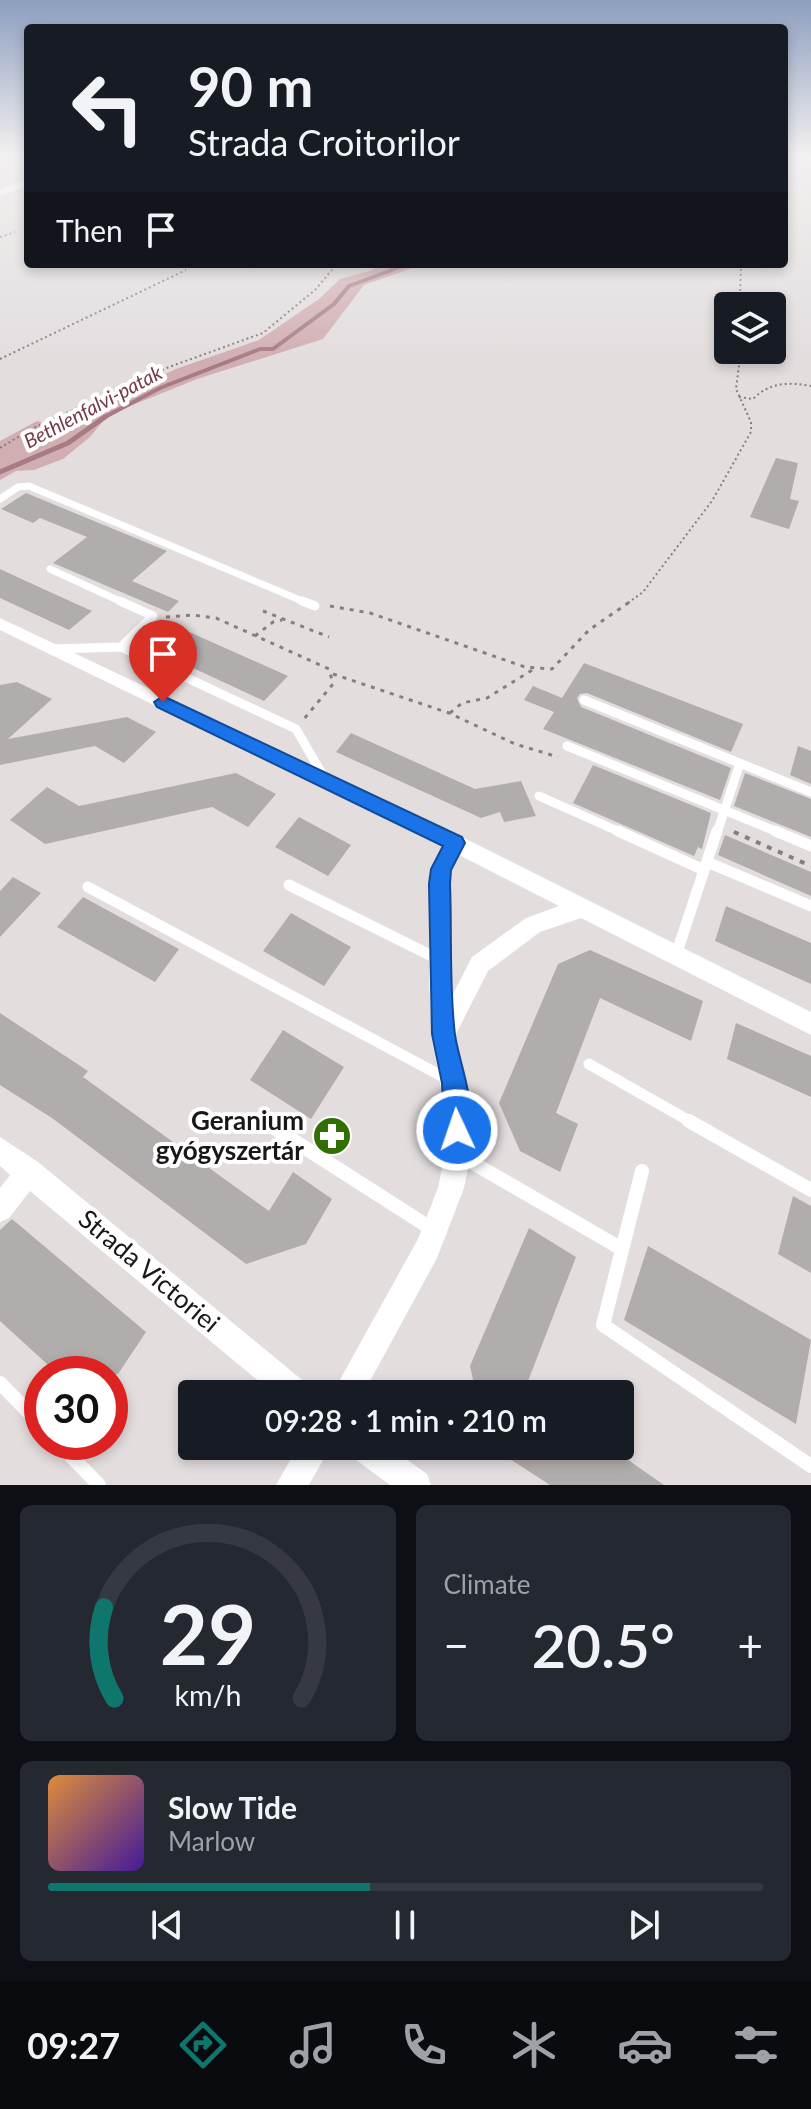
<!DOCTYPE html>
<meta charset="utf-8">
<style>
:root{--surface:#171b24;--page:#242831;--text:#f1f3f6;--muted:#9ea1a6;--line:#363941;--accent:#0f766e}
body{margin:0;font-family:Lato,sans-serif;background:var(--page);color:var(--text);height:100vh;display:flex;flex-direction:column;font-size:30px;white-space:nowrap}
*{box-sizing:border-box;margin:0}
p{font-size:26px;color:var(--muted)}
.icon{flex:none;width:44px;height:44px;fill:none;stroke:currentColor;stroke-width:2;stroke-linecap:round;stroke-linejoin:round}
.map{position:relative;height:1485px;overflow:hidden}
.drawer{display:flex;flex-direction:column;gap:20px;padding:20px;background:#0d0f14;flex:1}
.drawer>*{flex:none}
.banner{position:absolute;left:24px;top:24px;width:764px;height:244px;border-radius:8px;box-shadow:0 4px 12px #0003;background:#171b24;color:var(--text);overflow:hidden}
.fabs{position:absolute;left:714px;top:292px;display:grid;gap:16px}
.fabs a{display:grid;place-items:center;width:72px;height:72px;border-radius:8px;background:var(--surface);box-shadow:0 4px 12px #0003;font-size:40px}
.speed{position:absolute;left:24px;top:1356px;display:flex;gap:16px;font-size:40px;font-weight:700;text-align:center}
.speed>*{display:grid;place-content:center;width:104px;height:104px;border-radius:50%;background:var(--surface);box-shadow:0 4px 12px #0003;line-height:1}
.speed .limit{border:12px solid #d22;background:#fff;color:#111}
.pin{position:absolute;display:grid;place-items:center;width:68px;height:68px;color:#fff;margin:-82px -34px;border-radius:50% 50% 50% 0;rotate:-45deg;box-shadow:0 0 8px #0007}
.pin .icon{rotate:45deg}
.me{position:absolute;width:88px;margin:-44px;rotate:357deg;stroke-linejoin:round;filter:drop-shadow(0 0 6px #0008)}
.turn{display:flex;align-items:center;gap:28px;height:168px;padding:0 32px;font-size:36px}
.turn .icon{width:104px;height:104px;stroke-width:2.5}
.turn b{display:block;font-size:56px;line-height:68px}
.then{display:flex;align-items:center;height:76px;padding:0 32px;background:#0003;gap:16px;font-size:30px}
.big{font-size:60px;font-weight:600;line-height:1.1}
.drawer .widget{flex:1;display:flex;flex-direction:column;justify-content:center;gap:12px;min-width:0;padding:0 28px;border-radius:12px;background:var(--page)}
.drawer .dial{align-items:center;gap:0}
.dial svg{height:208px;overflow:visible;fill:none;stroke:var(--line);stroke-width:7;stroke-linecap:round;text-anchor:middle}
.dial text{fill:var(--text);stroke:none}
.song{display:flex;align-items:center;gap:24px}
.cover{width:96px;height:96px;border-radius:12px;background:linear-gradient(135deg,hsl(30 70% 55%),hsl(260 70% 35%))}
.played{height:8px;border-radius:4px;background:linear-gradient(90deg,var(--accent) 45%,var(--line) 45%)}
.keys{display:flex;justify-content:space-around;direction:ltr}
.heat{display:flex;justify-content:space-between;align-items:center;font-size:44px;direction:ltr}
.drawer .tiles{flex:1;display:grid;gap:20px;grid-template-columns:1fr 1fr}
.widget:last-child{grid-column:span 2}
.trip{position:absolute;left:178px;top:1380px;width:456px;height:80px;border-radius:8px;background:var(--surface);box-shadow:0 4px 12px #0003;font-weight:600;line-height:80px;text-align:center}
.tab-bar{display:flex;height:128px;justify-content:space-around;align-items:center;background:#090b0e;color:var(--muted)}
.tab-bar .icon{width:56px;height:56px}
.tab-bar .current{color:var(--accent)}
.tab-bar b{font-size:36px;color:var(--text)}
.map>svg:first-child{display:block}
</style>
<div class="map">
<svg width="811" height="1485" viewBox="0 0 811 1485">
<rect width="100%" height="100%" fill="#e3ddde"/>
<!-- green -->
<path fill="#d1aeb2" d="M381,264H424L364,285L323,339L197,379L123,409L103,421L90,437L63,459L34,470L16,471L0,480V441L37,421L55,425L176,369L259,340L319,299L340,279L370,271Z"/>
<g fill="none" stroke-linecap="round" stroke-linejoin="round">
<!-- stream-far2 -->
<path stroke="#a67c82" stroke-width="3" d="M386,272L409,264"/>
<!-- stream-far1 -->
<path stroke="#a67c82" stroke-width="4" d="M101,419L160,388L260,349H273L334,304L349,286L392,270"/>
<!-- stream -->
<path stroke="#a67c82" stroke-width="5" d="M0,472L68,443L105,417"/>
</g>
<!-- building -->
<path fill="#b2adad" d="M776,458L798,463L790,499L799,501L789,529L750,517Z
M26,493L167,551L132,581L179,601L168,612L53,563L87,537L40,518L33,523L1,509Z
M0,569L28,582L92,611L69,630L0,598Z
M160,619L288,676L264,701L137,642Z
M584,663L743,724L731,752L587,693L580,694L577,698L581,707L731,768L720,800L543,729L554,712L524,700L533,686L562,698Z
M17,682L52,699L8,739L127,717L156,732L124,763L95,746L0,765V685Z
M351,733L475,789L521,781L536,816L504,822L500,812L481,818L336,752Z
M798,746L811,751V784L790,775Z
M593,765L711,813L702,849L698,847L694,856L573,803Z
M236,773L276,794L248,827L212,807L45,844L10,820L47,787L79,806Z
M745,773L811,799V837L734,806Z
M299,817L351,845L328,876L275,847Z
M725,835L811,872V896L718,855Z
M13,877L41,893L0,937V891Z
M83,897L179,949L155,982L57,927Z
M726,906L811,943V984L715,941Z
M291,913L351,947L324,986L263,951Z
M590,950L703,1001L691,1041L600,998L556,1113L578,1124L560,1172L520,1151L499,1103L558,964Z
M0,1013L88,1071L83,1077L269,1211L293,1172L332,1199L306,1244L246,1264L52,1118L0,1085Z
M736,1023L811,1056V1097L727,1059Z
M283,1030L344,1067L311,1119L250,1080Z
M793,1196L811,1206V1273L778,1254Z
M12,1219L146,1332L118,1374H58L0,1321V1230Z
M529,1228L576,1257L523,1394H476L470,1366Z
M648,1246L811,1340L796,1424L624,1320Z
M490,1446H608L664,1485H550Z"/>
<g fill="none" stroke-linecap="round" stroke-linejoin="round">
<!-- path-far2 -->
<path stroke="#848081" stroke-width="2" stroke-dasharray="2 3" stroke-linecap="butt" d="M0,237L15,232
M741,264L740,296L744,306
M0,359L186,270
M739,397L753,399C770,382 788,382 811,386
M0,448L33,428L169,367L263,333L315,290L337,264
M628,603L643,592L712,501L751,432V422L736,389L741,350"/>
<!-- path-far1 -->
<path stroke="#848081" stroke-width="3" stroke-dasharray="4 6" stroke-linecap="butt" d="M330,606L370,613L525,667L552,669L589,630L631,601
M263,611L329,637
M166,617L193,615L216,618L329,669L333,684L304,719
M255,636L273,622L282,620
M333,674L449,713L515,744L558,757
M450,713L462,703L487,698L534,669
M734,832L737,833"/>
<!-- path -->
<path stroke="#848081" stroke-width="4" stroke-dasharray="5 7" stroke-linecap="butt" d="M734,832L811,866"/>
<!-- lane-far3 -->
<path stroke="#fff" stroke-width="7" d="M0,499L18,487L29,486L307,603
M50,569L124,603"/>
<!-- lane-far2 -->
<path stroke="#fff" stroke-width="9" d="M120,601L153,616L121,647
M302,601L315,606
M55,649L121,647L296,729L325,779
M584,700L811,792
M567,746L780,833
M539,796L622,833
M717,833L740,763"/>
<!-- lane-far1 -->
<path stroke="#fff" stroke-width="11" d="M618,831L704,870
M775,831L811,846
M707,862L811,906
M289,885L440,960
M88,887L449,1080
M676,955L717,831
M589,1064L693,1123
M263,1121L266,1123"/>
<!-- lane -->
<path stroke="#fff" stroke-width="14" d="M263,1121L432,1229
M689,1121L811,1190
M461,1156L622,1249
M642,1171L603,1325L811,1466
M0,1383L42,1426
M57,1442L99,1485"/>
<!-- street -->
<path fill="#fff" fill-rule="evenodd" d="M28,180V186L0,196V190Z
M0,618L462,837L811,1012V1035L581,918L540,932L488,971L455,1036L471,1128L470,1158L464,1188L437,1258L363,1394H332L418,1239L438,1188L444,1158L445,1112L432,1037L429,980L431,869L443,846L0,630ZM459,855L559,906L526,918L472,957L452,996L450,884L451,870Z
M0,1137L38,1162L307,1384L312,1394H274L30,1191L9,1218L0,1222V1188L10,1175L0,1166Z
M298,1446H331L309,1485H276Z
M348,1446H388L427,1474L431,1485H390L352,1457Z"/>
</g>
<!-- sky -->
<linearGradient id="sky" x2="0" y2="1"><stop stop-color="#8d9ebf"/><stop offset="0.43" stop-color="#f2f0f0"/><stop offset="1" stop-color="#f2f0f0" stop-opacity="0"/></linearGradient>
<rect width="811" height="362" fill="url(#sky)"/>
<!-- route -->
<path fill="#1a73e8" stroke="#114b97" stroke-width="2" d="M163,696L462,837L465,843L451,870L450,884C452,933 449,986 455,1035C460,1067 479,1108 466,1139L457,1143L448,1139L444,1130L442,1083L432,1034L429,884L431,869L443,846L157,707L154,702Z"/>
<!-- icons -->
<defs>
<g id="pharmacy-disc" transform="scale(2)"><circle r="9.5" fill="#326f03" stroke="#fff"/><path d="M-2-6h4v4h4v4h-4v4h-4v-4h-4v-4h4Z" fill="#fff"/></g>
</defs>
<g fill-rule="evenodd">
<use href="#pharmacy-disc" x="332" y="1136"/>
</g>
<g text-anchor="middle" stroke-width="8" stroke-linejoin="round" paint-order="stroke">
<!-- far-water labels -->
<g font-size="20" font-style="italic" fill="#743a45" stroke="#fff">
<text transform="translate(93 407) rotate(-28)" y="7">Bethlenfalvi-patak</text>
</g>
<!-- near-poi labels -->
<g font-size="26" font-weight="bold" fill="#191717" stroke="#fff" text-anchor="end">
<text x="304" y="1130">Geranium<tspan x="304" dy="30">gyógyszertár</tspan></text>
</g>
<!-- near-street labels -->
<g font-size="26" fill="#191717" stroke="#fff">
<text transform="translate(149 1271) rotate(40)" y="9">Strada Victoriei</text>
</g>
</g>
</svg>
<div class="fabs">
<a><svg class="icon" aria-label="layers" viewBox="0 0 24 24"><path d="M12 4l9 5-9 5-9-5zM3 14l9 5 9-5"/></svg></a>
</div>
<div class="speed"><div class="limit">30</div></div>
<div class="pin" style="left:163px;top:702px;background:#d93025"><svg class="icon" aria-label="arrive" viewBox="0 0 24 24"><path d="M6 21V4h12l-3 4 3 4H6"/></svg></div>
<svg class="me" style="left:457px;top:1130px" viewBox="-20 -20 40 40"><circle r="17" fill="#1a73e8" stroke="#fff" stroke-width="3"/><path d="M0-11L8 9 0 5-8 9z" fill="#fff"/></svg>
<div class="trip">09:28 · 1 min · 210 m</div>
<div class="banner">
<div class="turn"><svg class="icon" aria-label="left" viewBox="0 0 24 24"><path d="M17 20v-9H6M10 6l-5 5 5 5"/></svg><div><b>90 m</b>Strada Croitorilor</div></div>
<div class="then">Then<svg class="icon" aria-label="arrive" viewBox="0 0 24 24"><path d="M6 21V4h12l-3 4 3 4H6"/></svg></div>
</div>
</div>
<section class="drawer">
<div class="tiles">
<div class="widget dial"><svg viewBox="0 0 100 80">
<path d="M14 69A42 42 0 1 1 86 69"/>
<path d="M14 69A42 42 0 0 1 10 34" stroke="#0f766e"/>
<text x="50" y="56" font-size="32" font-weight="700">29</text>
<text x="50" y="72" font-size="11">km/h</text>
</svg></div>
<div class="widget"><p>Climate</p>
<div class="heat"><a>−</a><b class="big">20.5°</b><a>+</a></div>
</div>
<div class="widget">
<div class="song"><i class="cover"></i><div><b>Slow Tide</b><p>Marlow</p></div></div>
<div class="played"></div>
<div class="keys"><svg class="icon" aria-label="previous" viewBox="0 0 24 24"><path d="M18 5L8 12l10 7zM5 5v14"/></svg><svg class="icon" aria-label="pause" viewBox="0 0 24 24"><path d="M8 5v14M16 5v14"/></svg><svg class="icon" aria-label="next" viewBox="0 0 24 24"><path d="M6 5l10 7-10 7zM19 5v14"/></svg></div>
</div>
</div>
</section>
<nav class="tab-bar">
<b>09:27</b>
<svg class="icon current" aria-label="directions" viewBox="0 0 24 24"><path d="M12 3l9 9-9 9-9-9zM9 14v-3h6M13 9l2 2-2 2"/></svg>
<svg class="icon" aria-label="music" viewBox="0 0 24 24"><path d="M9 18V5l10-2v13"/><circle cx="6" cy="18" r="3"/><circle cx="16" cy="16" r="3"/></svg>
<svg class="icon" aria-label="phone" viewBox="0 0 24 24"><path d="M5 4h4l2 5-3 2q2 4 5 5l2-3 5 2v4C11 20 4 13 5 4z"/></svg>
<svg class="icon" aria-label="climate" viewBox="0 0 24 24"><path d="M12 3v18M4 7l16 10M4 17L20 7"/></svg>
<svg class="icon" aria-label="car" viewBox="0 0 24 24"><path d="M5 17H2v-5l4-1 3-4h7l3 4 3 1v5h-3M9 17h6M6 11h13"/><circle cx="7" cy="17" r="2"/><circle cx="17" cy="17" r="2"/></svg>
<svg class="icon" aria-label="filters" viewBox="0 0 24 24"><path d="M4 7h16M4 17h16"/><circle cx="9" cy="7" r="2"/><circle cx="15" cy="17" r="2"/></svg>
</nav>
